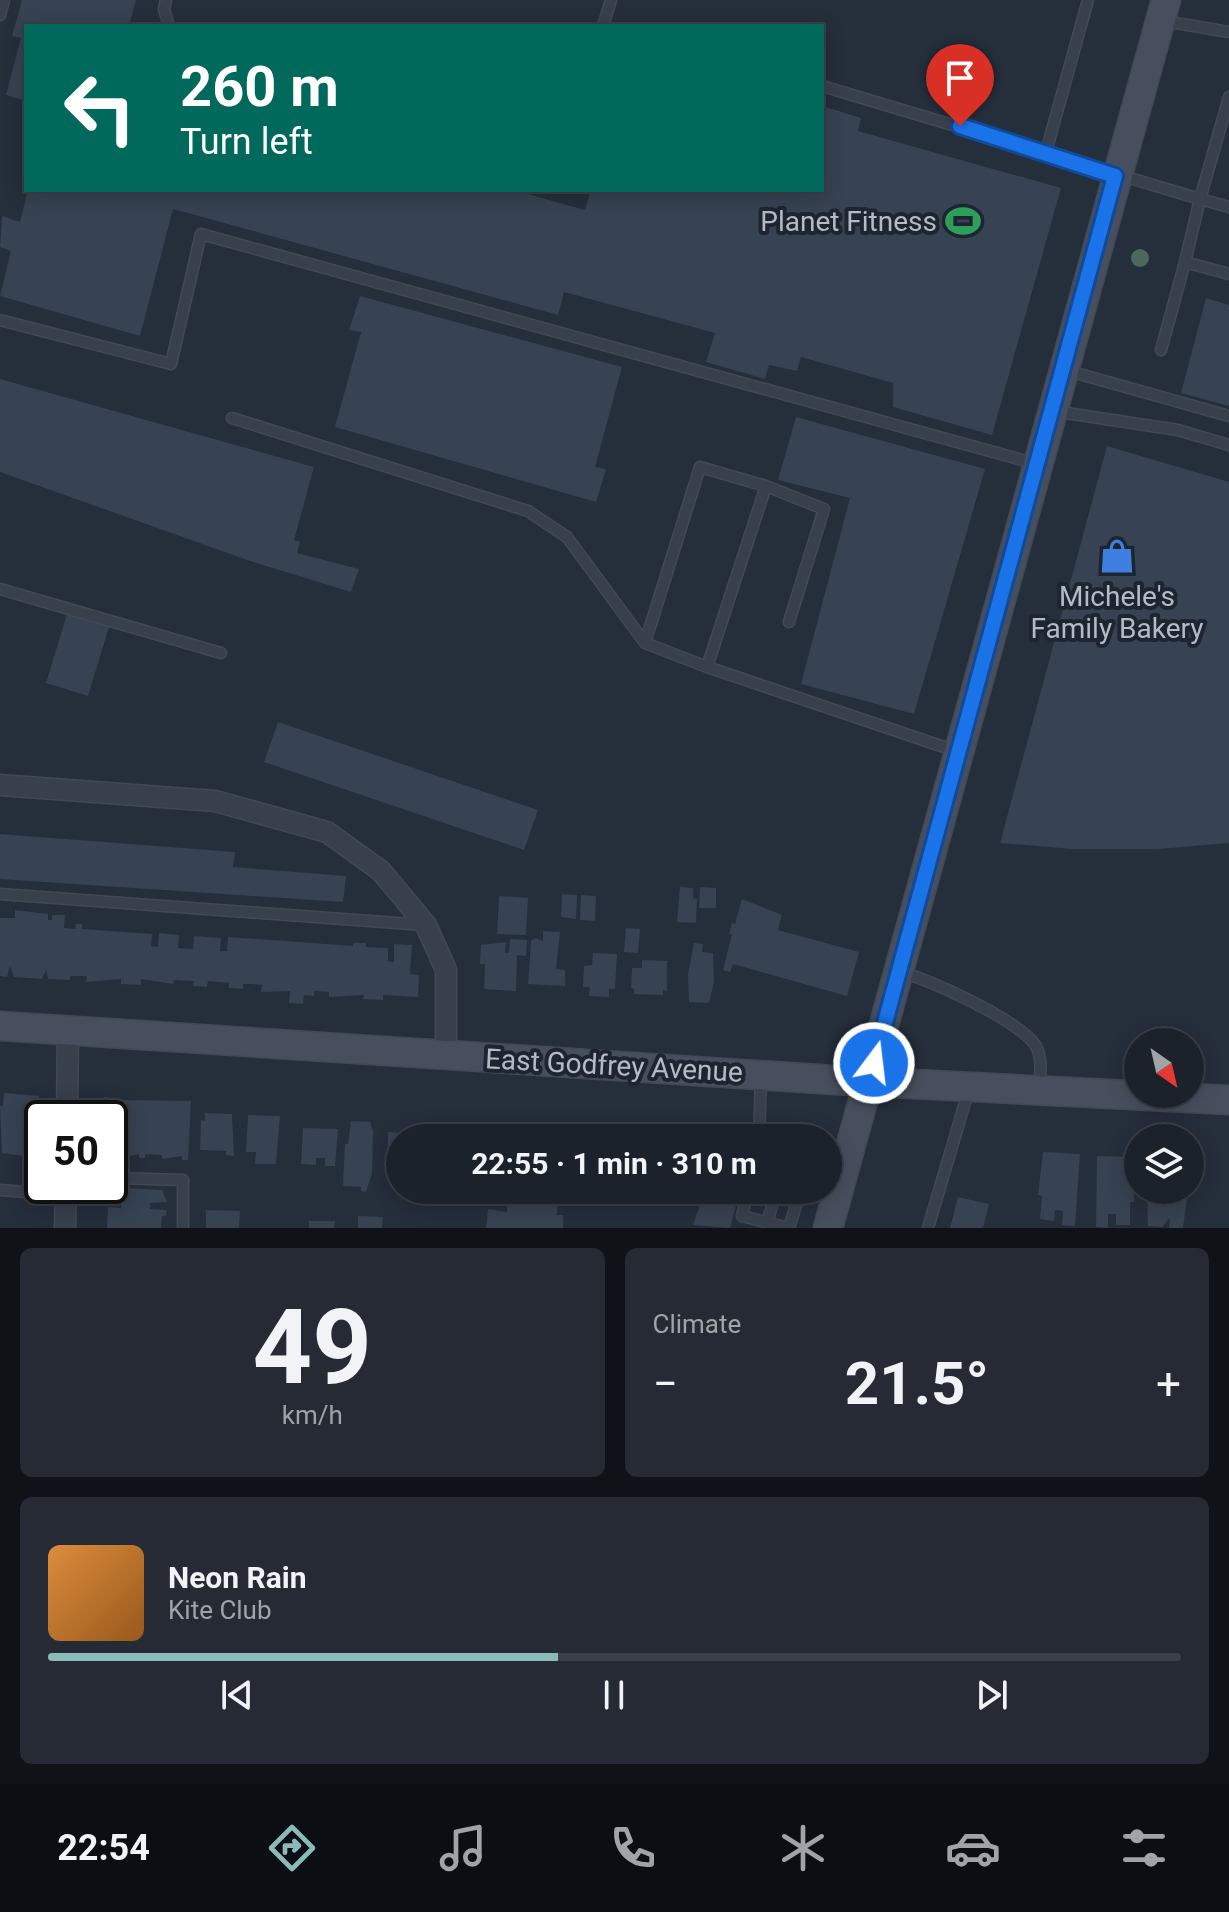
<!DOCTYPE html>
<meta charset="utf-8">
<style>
:root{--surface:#1c222c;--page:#252a34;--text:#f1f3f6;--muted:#a0a4a9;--line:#3a3f48;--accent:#8bbbb9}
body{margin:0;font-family:Roboto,sans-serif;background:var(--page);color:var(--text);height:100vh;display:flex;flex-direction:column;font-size:30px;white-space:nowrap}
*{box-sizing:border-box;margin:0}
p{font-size:26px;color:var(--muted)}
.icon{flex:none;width:44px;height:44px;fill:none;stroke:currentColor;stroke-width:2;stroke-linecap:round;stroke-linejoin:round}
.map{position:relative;height:1228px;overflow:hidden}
.side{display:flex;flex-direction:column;gap:20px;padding:20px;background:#0f1318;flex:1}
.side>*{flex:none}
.guide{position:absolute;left:24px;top:24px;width:800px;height:168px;border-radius:0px;box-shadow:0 4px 20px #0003,0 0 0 2px var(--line);background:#00695c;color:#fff;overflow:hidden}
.needle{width:52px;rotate:146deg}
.fabs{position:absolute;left:1124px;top:1028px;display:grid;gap:16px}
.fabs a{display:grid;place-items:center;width:80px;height:80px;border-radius:50%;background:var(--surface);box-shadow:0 4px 20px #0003,0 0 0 2px var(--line);font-size:40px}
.speed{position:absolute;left:24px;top:1100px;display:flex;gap:16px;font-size:40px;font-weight:700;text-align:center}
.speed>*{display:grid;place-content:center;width:104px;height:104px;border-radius:50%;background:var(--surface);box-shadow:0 4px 20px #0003,0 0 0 2px var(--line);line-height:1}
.speed .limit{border:4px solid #111;border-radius:12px;background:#fff;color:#111}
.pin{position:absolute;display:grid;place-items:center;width:68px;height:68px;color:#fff;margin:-82px -34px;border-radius:50% 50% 50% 0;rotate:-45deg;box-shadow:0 0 8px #0007}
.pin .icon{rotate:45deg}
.me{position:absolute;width:88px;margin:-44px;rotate:15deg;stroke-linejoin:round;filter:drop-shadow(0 0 6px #0008)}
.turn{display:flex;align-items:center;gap:28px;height:168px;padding:0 24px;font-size:36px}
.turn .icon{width:104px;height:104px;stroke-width:2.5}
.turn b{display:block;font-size:56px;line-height:68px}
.big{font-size:60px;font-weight:700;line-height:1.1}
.side .widget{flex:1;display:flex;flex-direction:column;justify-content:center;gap:12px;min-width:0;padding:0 28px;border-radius:12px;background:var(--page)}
.side .dial{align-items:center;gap:0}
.dial b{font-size:104px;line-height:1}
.song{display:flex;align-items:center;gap:24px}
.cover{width:96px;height:96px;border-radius:12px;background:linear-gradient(135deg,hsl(30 70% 55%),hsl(30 70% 35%))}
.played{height:8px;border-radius:4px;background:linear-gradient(90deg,var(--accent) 45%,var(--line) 45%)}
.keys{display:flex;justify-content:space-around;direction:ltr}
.heat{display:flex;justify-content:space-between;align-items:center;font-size:44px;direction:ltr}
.side .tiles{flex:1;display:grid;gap:20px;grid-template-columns:1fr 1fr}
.widget:last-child{grid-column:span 2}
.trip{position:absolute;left:386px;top:1124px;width:456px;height:80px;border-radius:40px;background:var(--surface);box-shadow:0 4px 20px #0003,0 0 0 2px var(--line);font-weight:700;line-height:80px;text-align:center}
.tab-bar{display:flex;height:128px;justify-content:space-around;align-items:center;background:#0b0e12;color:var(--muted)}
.tab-bar .icon{width:56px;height:56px}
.tab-bar .current{color:var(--accent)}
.tab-bar b{font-size:36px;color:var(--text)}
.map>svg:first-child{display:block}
</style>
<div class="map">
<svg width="1229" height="1228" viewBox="0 0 1229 1228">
<rect width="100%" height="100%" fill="#252e3b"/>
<!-- building -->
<path fill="#374252" d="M22,0H136L129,26H26V101L6,95L21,38L12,36Z
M822,106L861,118L858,131L1061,188L992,435L893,407V383L801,357L797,371L769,365L765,379L706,362L715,333L564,292L558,315L173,209L140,336L0,296L11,251L0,247L2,216L20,222L28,190H513L585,210L591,190H822Z
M360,296L622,367L595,467L606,469L596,502L335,427L361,332L349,330Z
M1206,298L1229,305V406L1181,393Z
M0,379L314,467L294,540L300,542L297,553L359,569L351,592L250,561L0,472Z
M796,417L985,469L914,714L801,684L850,498L778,480Z
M1107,446L1229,482V843L1159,849H1072L1000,843Z
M67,614L109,627L88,696L46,683Z
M278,722L538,810L524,850L264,762Z
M0,834L235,852L233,867L346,876L343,902L0,879Z
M680,887L693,888V898L697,899L696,923L677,922Z
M700,887L716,888V908H699Z
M562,894L577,895L576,919L561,917Z
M581,895L596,896L595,921L580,920Z
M499,896L528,898L526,935L497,934Z
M742,899L782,915L778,930L859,952L847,996L733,964L730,972L723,970L732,934H729L732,923L735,924Z
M15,910L48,914V920H52V915H65L64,928L75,929L76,924H82V929L152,934L151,946L158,947L159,933L179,935L178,948L193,949L194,936L221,938L220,951H227L228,937L353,946V943H366V947L388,948V961L394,962V944L412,945L410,974L419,975L418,997L383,995V1000L363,999L364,995L329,997V992L314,991V996L304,995L303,1004L289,1003L290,991L261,992L262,985L252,984H243V989L229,988V983L208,981L207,987L193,986L194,981L174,980L173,984L141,979V985L121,984V979L86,982L87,976H70V980L48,979L46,970L42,979L14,977L10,966L7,977L0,976V918H15Z
M626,928L640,929L638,953L624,952Z
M543,931L560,932L556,969L565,970V986L528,984L531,941L535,938L543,941Z
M510,939L527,940L526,956L517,955L516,991L484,989L485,964H480L481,945L506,942L505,953H509Z
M694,943L703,944L702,952L713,953L714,982L709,1003L689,1002L688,974Z
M593,953L617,954L615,989H609V997L589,996L590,987H583L584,966L592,965Z
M642,960L667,961V991L663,990V995L634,994V989L631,988L632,968H642Z
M4,1093L39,1096V1143L32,1157L2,1153L0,1106H3Z
M104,1097L121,1100L191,1101L188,1160H182V1156L162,1159V1155L145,1154V1158H139V1154L127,1157L128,1153L110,1152V1118H100L98,1110L99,1101Z
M205,1113L232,1114L234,1156L226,1155V1151L200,1150L201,1120L205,1121Z
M248,1115L280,1116L276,1164H255L256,1152H246Z
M351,1121L370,1122L373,1131L372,1173L366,1192L361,1191V1187L343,1186L345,1144H348Z
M525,1125L560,1128V1138H488L489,1126Z
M457,1127L479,1128V1138H457Z
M303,1128L338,1129L335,1166H325V1158H316V1165L301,1164Z
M401,1130H411L420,1138H400V1163L388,1166V1132L401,1133Z
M1043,1152L1080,1154L1075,1226L1062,1225L1063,1211L1055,1210L1054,1221L1040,1219L1042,1196L1038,1195Z
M1097,1156L1133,1157L1134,1202H1130V1225H1116V1214H1108V1228L1096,1227Z
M109,1187L162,1190L167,1202L150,1203V1209L167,1210L166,1216H162L161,1228H107L108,1207L121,1208V1203L109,1200Z
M508,1190H558L557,1215H563V1228H486L488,1209L507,1212Z
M705,1190H740L730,1228L693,1225Z
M769,1190H811L808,1202Z
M1147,1190L1188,1191L1183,1228H1169L1170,1218L1162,1227L1148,1226Z
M958,1197L989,1204L983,1228H950Z
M206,1210L240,1211L239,1228H206Z
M358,1216L383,1217L382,1228H358Z
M309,1221H335L334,1228H309Z"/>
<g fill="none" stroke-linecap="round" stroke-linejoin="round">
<!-- lane casing -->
<g stroke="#414955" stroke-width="13">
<path id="lane" d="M166,0L164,9L169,26
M0,15L4,0
M1164,21L1229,32
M603,26L611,0
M822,86L1200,199L1229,97
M1046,152L1088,0
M1229,207L1200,199L1185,262L1229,274
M0,320L171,364L201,234L1037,464
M1161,350L1185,262
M1065,370L1229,416
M1053,411L1178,430L1229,445
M232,418L528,511L567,537L645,643
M0,589L221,653
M789,622L824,509L766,486L707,667L956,751
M707,667L645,643L700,467L766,486
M0,894L424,925
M900,972C930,979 1020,1021 1036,1046C1043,1059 1040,1076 1039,1089
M760,1133L782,1138
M759,1138L761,1076
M116,1178L183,1180V1228
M0,1190L66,1195
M748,1190L742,1216L788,1228
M767,1223L776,1193
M789,1228L798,1199
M928,1228L969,1089"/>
</g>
<!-- street casing -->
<g stroke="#414955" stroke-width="23">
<path id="street" d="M0,785L215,801L327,832L381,871L426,925L446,970V1056
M67,1118L68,1029
M65,1228L66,1186"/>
</g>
<!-- secondary casing -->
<g stroke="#414955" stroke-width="31">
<path id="secondary" d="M0,1026L834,1080L1229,1100
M828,1228L1166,0"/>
</g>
<!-- lane -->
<use href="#lane" stroke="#38404c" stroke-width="10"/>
<!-- street -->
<use href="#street" stroke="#38404c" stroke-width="20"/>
<!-- secondary -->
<use href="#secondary" stroke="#474f5e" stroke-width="28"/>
</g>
<!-- trees -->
<circle fill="#4c685c" cx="1140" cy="258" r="9"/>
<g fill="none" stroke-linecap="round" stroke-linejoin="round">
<!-- route casing -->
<g stroke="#114b97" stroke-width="20">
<path id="route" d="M874,1063L1115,176L960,126"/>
</g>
<!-- route -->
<use href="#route" stroke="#1a73e8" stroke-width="14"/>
</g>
<!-- icons -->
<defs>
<g id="stadium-bare" transform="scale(2.76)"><path d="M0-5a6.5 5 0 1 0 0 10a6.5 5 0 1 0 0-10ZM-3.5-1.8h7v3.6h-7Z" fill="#2e9e5b" stroke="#1d2531" stroke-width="2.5" paint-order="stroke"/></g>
<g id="shop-bare" transform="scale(2.76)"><path d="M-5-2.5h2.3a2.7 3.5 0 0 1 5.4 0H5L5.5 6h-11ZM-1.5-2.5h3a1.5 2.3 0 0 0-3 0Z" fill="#3f7fe0" stroke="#1d2531" stroke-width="2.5" paint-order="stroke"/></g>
</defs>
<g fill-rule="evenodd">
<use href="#stadium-bare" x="963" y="221"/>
<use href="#shop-bare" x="1117" y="556"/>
</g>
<g text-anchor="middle" stroke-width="8" stroke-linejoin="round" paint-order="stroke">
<!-- poi labels -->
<g font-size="28" fill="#b4bbc7" stroke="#1d2531" text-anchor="end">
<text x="937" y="231">Planet Fitness</text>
<text x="1117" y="606" text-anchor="middle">Michele's<tspan x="1117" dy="32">Family Bakery</tspan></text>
</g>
<!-- street labels -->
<g font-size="28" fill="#b4bbc7" stroke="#1d2531">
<text transform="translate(614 1065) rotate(3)" y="10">East Godfrey Avenue</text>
</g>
</g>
</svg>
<div class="fabs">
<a><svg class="needle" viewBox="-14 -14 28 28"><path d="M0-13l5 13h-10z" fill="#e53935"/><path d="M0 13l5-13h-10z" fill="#a0a4a9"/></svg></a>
<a><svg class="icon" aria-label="layers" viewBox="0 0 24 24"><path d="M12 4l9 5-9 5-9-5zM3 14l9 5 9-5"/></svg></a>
</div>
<div class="speed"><div class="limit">50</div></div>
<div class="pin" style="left:960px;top:126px;background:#d93025"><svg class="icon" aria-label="arrive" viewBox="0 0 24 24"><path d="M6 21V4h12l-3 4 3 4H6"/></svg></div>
<svg class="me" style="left:874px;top:1063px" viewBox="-20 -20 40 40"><circle r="17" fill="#1a73e8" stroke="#fff" stroke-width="3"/><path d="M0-11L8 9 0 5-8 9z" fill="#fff"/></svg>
<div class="trip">22:55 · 1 min · 310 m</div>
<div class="guide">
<div class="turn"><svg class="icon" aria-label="left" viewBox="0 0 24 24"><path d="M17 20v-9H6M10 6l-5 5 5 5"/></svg><div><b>260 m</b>Turn left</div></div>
</div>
</div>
<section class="side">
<div class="tiles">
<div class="widget dial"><b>49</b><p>km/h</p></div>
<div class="widget"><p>Climate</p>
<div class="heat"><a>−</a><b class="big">21.5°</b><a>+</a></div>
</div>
<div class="widget">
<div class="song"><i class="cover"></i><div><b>Neon Rain</b><p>Kite Club</p></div></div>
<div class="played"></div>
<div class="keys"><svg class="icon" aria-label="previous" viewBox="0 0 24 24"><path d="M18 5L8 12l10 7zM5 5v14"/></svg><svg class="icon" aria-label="pause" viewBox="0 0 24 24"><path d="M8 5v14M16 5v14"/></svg><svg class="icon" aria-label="next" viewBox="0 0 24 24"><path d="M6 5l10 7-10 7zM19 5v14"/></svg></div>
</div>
</div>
</section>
<nav class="tab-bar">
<b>22:54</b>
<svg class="icon current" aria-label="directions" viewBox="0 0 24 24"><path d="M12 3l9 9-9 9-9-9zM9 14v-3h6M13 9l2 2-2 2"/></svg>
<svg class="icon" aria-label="music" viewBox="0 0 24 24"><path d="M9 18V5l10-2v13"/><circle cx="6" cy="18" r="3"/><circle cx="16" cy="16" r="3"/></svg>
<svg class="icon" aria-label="phone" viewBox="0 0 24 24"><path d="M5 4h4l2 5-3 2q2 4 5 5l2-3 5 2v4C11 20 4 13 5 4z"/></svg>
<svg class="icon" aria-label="climate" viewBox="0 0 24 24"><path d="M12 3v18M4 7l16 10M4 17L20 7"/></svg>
<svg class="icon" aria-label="car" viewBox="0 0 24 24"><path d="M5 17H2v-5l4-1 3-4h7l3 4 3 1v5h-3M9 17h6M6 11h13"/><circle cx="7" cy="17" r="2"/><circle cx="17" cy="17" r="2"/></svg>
<svg class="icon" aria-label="filters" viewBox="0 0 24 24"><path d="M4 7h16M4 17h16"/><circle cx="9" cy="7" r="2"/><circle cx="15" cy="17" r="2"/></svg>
</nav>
